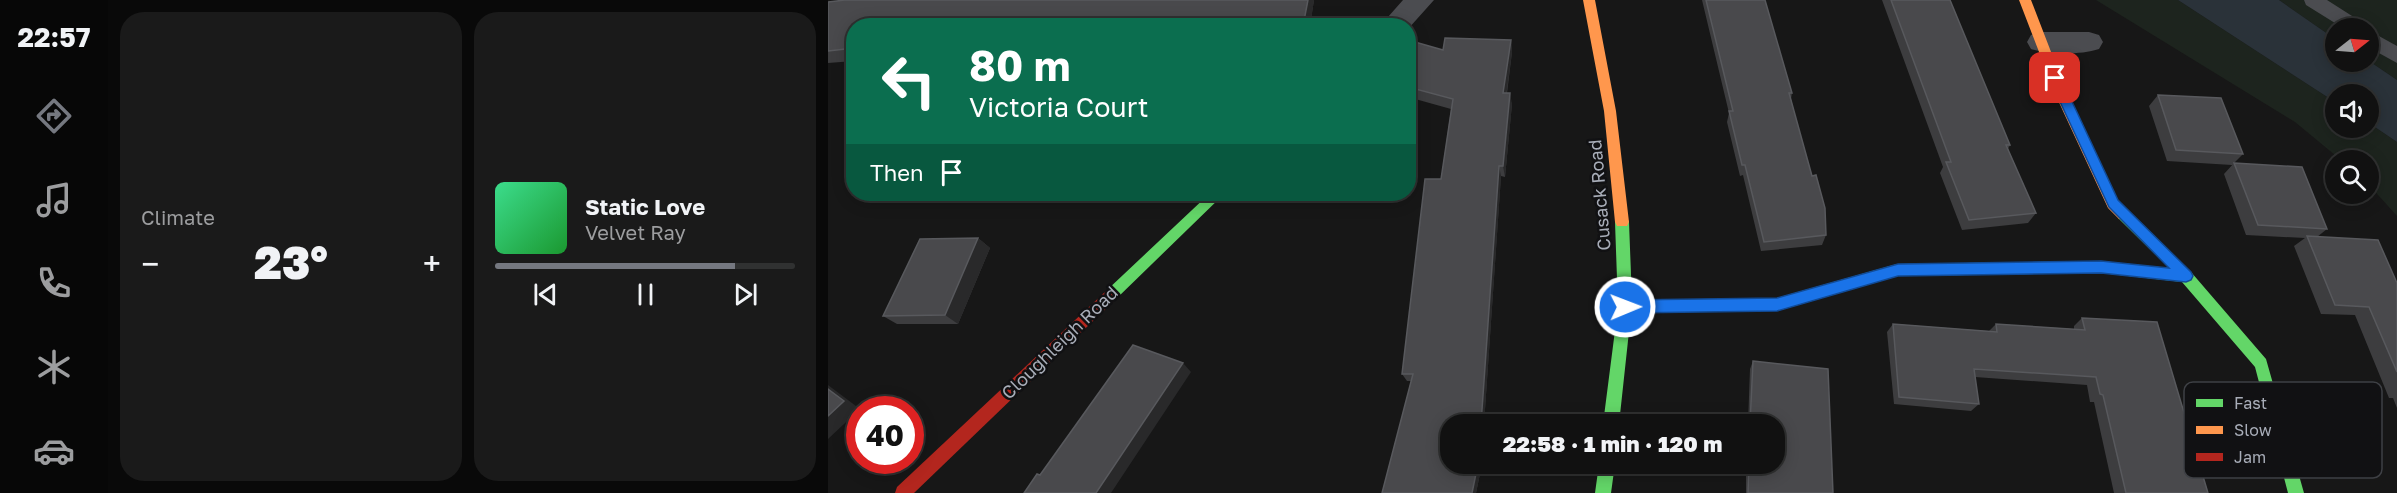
<!DOCTYPE html>
<meta charset="utf-8">
<style>
:root{--surface:#111;--page:#1a1a1a;--text:#f1f3f6;--muted:#9c9d9f;--line:#303131;--accent:#757880}
body{margin:0;font-family:"Golos Text",sans-serif;background:var(--page);color:var(--text);height:100vh;display:flex;flex-direction:column;font-size:22px;white-space:nowrap}
*{box-sizing:border-box;margin:0}
p{font-size:20px;color:var(--muted)}
.icon{flex:none;width:33px;height:33px;fill:none;stroke:currentColor;stroke-width:2;stroke-linecap:round;stroke-linejoin:round}
.map{position:relative;flex:1;overflow:hidden}
.panel{display:flex;flex-direction:column;gap:12px;padding:12px;background:#090909;width:720px}
.panel>*{flex:none}
.banner{position:absolute;left:18px;top:18px;width:570px;height:183px;border-radius:24px;box-shadow:0 3px 15px #0003,0 0 0 2px var(--line);background:#0b6e4f;color:#fff;overflow:hidden}
.needle{width:39px;rotate:73deg}
.tools{position:absolute;left:1497px;top:18px;display:grid;gap:12px}
.tools a{display:grid;place-items:center;width:54px;height:54px;border-radius:50%;background:var(--surface);box-shadow:0 3px 15px #0003,0 0 0 2px var(--line);font-size:30px}
.speed{position:absolute;left:18px;top:396px;display:flex;gap:12px;font-size:30px;font-weight:700;text-align:center}
.speed>*{display:grid;place-content:center;width:78px;height:78px;border-radius:50%;background:var(--surface);box-shadow:0 3px 15px #0003,0 0 0 2px var(--line);line-height:1}
.speed .limit{border:9px solid #d22;background:#fff;color:#111}
.pin{position:absolute;display:grid;place-items:center;width:51px;height:51px;color:#fff;margin:-26px;border-radius:12px;box-shadow:0 3px 9px #0006}
.me{position:absolute;width:66px;margin:-33px;rotate:89deg;stroke-linejoin:round;filter:drop-shadow(0 0 4px #0008)}
.turn{display:flex;align-items:center;gap:21px;height:126px;padding:0 24px;font-size:27px}
.turn .icon{width:78px;height:78px;stroke-width:2.5}
.turn b{display:block;font-size:42px;line-height:51px}
.then{display:flex;align-items:center;height:57px;padding:0 24px;background:#0003;gap:12px;font-size:22px}
.big{font-size:45px;font-weight:800;line-height:1.1}
.panel .tile{flex:1;display:flex;flex-direction:column;justify-content:center;gap:9px;min-width:0;padding:0 21px;border-radius:24px;background:var(--page)}
.song{display:flex;align-items:center;gap:18px}
.cover{width:72px;height:72px;border-radius:9px;background:linear-gradient(135deg,hsl(150 70% 55%),hsl(130 70% 35%))}
.played{height:6px;border-radius:3px;background:linear-gradient(90deg,var(--accent) 80%,var(--line) 80%)}
.keys{display:flex;justify-content:space-around;direction:ltr}
.heat{display:flex;justify-content:space-between;align-items:center;font-size:33px;direction:ltr}
.panel .tiles{flex:1;display:grid;gap:12px;grid-template-columns:repeat(2,1fr)}
.trip{position:absolute;left:612px;top:414px;width:345px;height:60px;border-radius:24px;background:var(--surface);box-shadow:0 3px 15px #0003,0 0 0 2px var(--line);font-weight:800;line-height:60px;text-align:center}
main{display:flex;flex:1;min-height:0}
.menu{display:flex;flex-direction:column;width:108px;justify-content:space-around;align-items:center;background:#070707;color:var(--muted)}
.menu .icon{width:42px;height:42px}
.menu .on{color:var(--accent)}
.menu b{font-size:27px;color:var(--text)}
.map>svg:first-child{display:block}
</style>
<main>
<nav class="menu">
<b>22:57</b>
<svg class="icon on" aria-label="directions" viewBox="0 0 24 24"><path d="M12 3l9 9-9 9-9-9zM9 14v-3h6M13 9l2 2-2 2"/></svg>
<svg class="icon" aria-label="music" viewBox="0 0 24 24"><path d="M9 18V5l10-2v13"/><circle cx="6" cy="18" r="3"/><circle cx="16" cy="16" r="3"/></svg>
<svg class="icon" aria-label="phone" viewBox="0 0 24 24"><path d="M5 4h4l2 5-3 2q2 4 5 5l2-3 5 2v4C11 20 4 13 5 4z"/></svg>
<svg class="icon" aria-label="climate" viewBox="0 0 24 24"><path d="M12 3v18M4 7l16 10M4 17L20 7"/></svg>
<svg class="icon" aria-label="car" viewBox="0 0 24 24"><path d="M5 17H2v-5l4-1 3-4h7l3 4 3 1v5h-3M9 17h6M6 11h13"/><circle cx="7" cy="17" r="2"/><circle cx="17" cy="17" r="2"/></svg>
</nav>
<section class="panel">
<div class="tiles">
<div class="tile"><p>Climate</p>
<div class="heat"><a>−</a><b class="big">23°</b><a>+</a></div>
</div>
<div class="tile">
<div class="song"><i class="cover"></i><div><b>Static Love</b><p>Velvet Ray</p></div></div>
<div class="played"></div>
<div class="keys"><svg class="icon" aria-label="previous" viewBox="0 0 24 24"><path d="M18 5L8 12l10 7zM5 5v14"/></svg><svg class="icon" aria-label="pause" viewBox="0 0 24 24"><path d="M8 5v14M16 5v14"/></svg><svg class="icon" aria-label="next" viewBox="0 0 24 24"><path d="M6 5l10 7-10 7zM19 5v14"/></svg></div>
</div>
</div>
</section>
<div class="map">
<svg width="1569" height="493" viewBox="0 0 1569 493">
<rect width="100%" height="100%" fill="#171717"/>
<!-- green -->
<path fill="#1d241e" d="M1268,0H1350L1507,102L1508,128H1540L1541,123L1569,142V216L1541,185L1540,160H1513L1467,122Z
M1451,0H1569V80L1541,61L1540,28H1508L1507,39Z"/>
<!-- water -->
<path fill="#2a3239" d="M1350,0H1451L1507,39L1508,62L1541,61L1569,80V142L1541,123L1540,94H1508L1507,102Z"/>
<g fill="none" stroke-linecap="round" stroke-linejoin="round">
<!-- lane -->
<path fill="#4b4c50" fill-rule="evenodd" d="M1476,0H1499L1535,23L1538,28H1515L1478,5Z
M1540,30L1569,46V63L1540,47Z"/>
<!-- street -->
<path fill="#4b4c50" fill-rule="evenodd" d="M575,0H606L580,29V26H552Z
M1213,32H1261L1271,35L1275,42L1271,49C1252,55 1222,55 1203,49L1199,42L1203,35Z"/>
<!-- fast -->
<path fill="#63d668" fill-rule="evenodd" d="M381,194H396L288,299L283,301L278,299L276,295L278,291Z
M1296,209L1301,211L1363,272L1438,359L1476,493H1460L1427,367L1354,282L1273,273L1069,276L949,310L803,313L791,424H775L790,307L787,222L789,218H799L801,222L804,301L949,298L1069,264L1273,261L1341,268L1291,219L1289,215L1291,211Z
M771,464H787L783,493H767Z"/>
<!-- slow -->
<path fill="#ff974d" fill-rule="evenodd" d="M755,0H767L788,111L801,222L799,226H789L787,222L776,111Z
M1191,0H1203L1240,96L1290,200L1303,215L1301,219H1291L1280,208L1228,96Z"/>
<!-- jam -->
<path fill="#b3261e" fill-rule="evenodd" d="M283,289L288,291L290,295L288,299L86,493H67L69,487L278,291Z"/>
</g>
<!-- wall -->
<path fill="#3d3d3f" d="M17,0H486L482,26H26V61L0,63V2Z
M874,0H937L964,93L963,99L998,235L994,245L933,251L915,175L912,176L899,122L901,113Z
M1054,0H1122L1182,145L1180,149L1208,213L1200,223L1134,230L1112,173L1115,167Z
M580,40L615,50L683,40L684,52L679,93L684,104L677,177L673,176L656,424H622L654,464L648,493H554L583,381H579L574,374L613,179L623,109L580,97Z
M1330,95L1415,154L1404,165L1339,161L1321,106Z
M1406,163L1499,229L1489,237L1569,283V408L1565,398H1561L1527,315L1493,314L1466,246L1477,238L1418,235L1396,174Z
M150,238L162,248L130,324H69L55,316Z
M1254,318L1380,493H1286L1266,402H1262L1259,385L1147,377L1151,404L1143,411L1066,404L1059,332L1065,324L1161,331L1168,324L1246,329V326Z
M925,361L1005,493H918V464H946V424H920L922,369Z"/>
<!-- shaded-wall -->
<path fill="#29292a" d="M480,0H486L482,26H475Z
M683,40L684,52L677,104L675,93Z
M682,93L684,104L677,177L675,166Z
M671,166L673,176L656,424H653Z
M150,238L162,248L130,324L117,315Z
M355,363L363,372L283,493H268Z
M0,385L32,409L0,439Z
M650,464H654L648,493H644Z"/>
<!-- building -->
<path fill="#49494c" stroke="#58595d" stroke-width="1.5" d="M17,0H480L475,26H26V48L0,51V2Z
M878,0H937L964,93H961L984,176L988,175L997,208L998,235L936,242L917,165H914L901,111H905Z
M1063,0H1122L1182,145H1178L1208,213L1141,220L1118,162H1123Z
M617,38L683,40L675,93H682L675,166H671L653,424H622V464H650L644,493H554L585,374H574L597,179H613L625,99L580,87V40L615,50Z
M1330,95L1393,98L1415,154L1348,150Z
M1406,163L1474,167L1499,229L1430,225Z
M1479,236L1550,240L1569,283V372L1541,307L1507,305Z
M150,238L117,315L55,316L92,239Z
M1254,318L1329,322L1380,493H1298L1275,395L1272,394L1268,377L1146,369L1151,404L1071,397L1065,324L1169,332L1168,324L1257,330Z
M305,345L355,363L268,493H196L209,474L212,475Z
M925,361L1000,369L1005,493H920L921,464H946V424H922Z
M0,389L16,401L0,416Z"/>
<!-- route -->
<path fill="#1a73e8" stroke="#114b97" stroke-width="1.5" d="M1227,74L1233,78L1290,200L1363,272L1365,276L1363,280L1358,282L1273,273L1070,276L949,311L797,313L792,311L790,307L792,302L797,300L949,298L1070,264L1273,261L1341,268L1281,207L1221,78Z"/>
<g text-anchor="middle" stroke-width="5" stroke-linejoin="round" paint-order="stroke">
<!-- street labels -->
<g font-size="18" fill="#a8adb8" stroke="#111113">
<text transform="translate(772 195) rotate(-95)" y="6">Cusack Road</text>
<text transform="translate(232 343) rotate(-44)" y="6">Cloughleigh Road</text>
</g>
</g>
<!-- legend -->
<rect x="1356" y="382" width="198" height="96" rx="9" fill="#111113" stroke="#3e4045" stroke-width="1.5"/>
<rect x="1368" y="399" width="27" height="8" fill="#63d668"/>
<rect x="1368" y="426" width="27" height="8" fill="#ff974d"/>
<rect x="1368" y="453" width="27" height="8" fill="#b3261e"/>
<g font-size="16" fill="#a8adb8">
<text x="1406" y="409">Fast</text>
<text x="1406" y="436">Slow</text>
<text x="1406" y="463">Jam</text>
</g>
</svg>
<div class="tools">
<a><svg class="needle" viewBox="-14 -14 28 28"><path d="M0-13l5 13h-10z" fill="#e53935"/><path d="M0 13l5-13h-10z" fill="#9c9d9f"/></svg></a>
<a><svg class="icon" aria-label="sound" viewBox="0 0 24 24"><path d="M4 9h4l5-4v14l-5-4H4zM17 9q2 3 0 6"/></svg></a>
<a><svg class="icon" aria-label="search" viewBox="0 0 24 24"><circle cx="10" cy="10" r="6"/><path d="M15 15l6 6"/></svg></a>
</div>
<div class="speed"><div class="limit">40</div></div>
<div class="pin" style="left:1227px;top:78px;background:#d93025"><svg class="icon" aria-label="arrive" viewBox="0 0 24 24"><path d="M6 21V4h12l-3 4 3 4H6"/></svg></div>
<svg class="me" style="left:797px;top:307px" viewBox="-20 -20 40 40"><circle r="17" fill="#1a73e8" stroke="#fff" stroke-width="3"/><path d="M0-11L8 9 0 5-8 9z" fill="#fff"/></svg>
<div class="trip">22:58 · 1 min · 120 m</div>
<div class="banner">
<div class="turn"><svg class="icon" aria-label="left" viewBox="0 0 24 24"><path d="M17 20v-9H6M10 6l-5 5 5 5"/></svg><div><b>80 m</b>Victoria Court</div></div>
<div class="then">Then<svg class="icon" aria-label="arrive" viewBox="0 0 24 24"><path d="M6 21V4h12l-3 4 3 4H6"/></svg></div>
</div>
</div>
</main>
